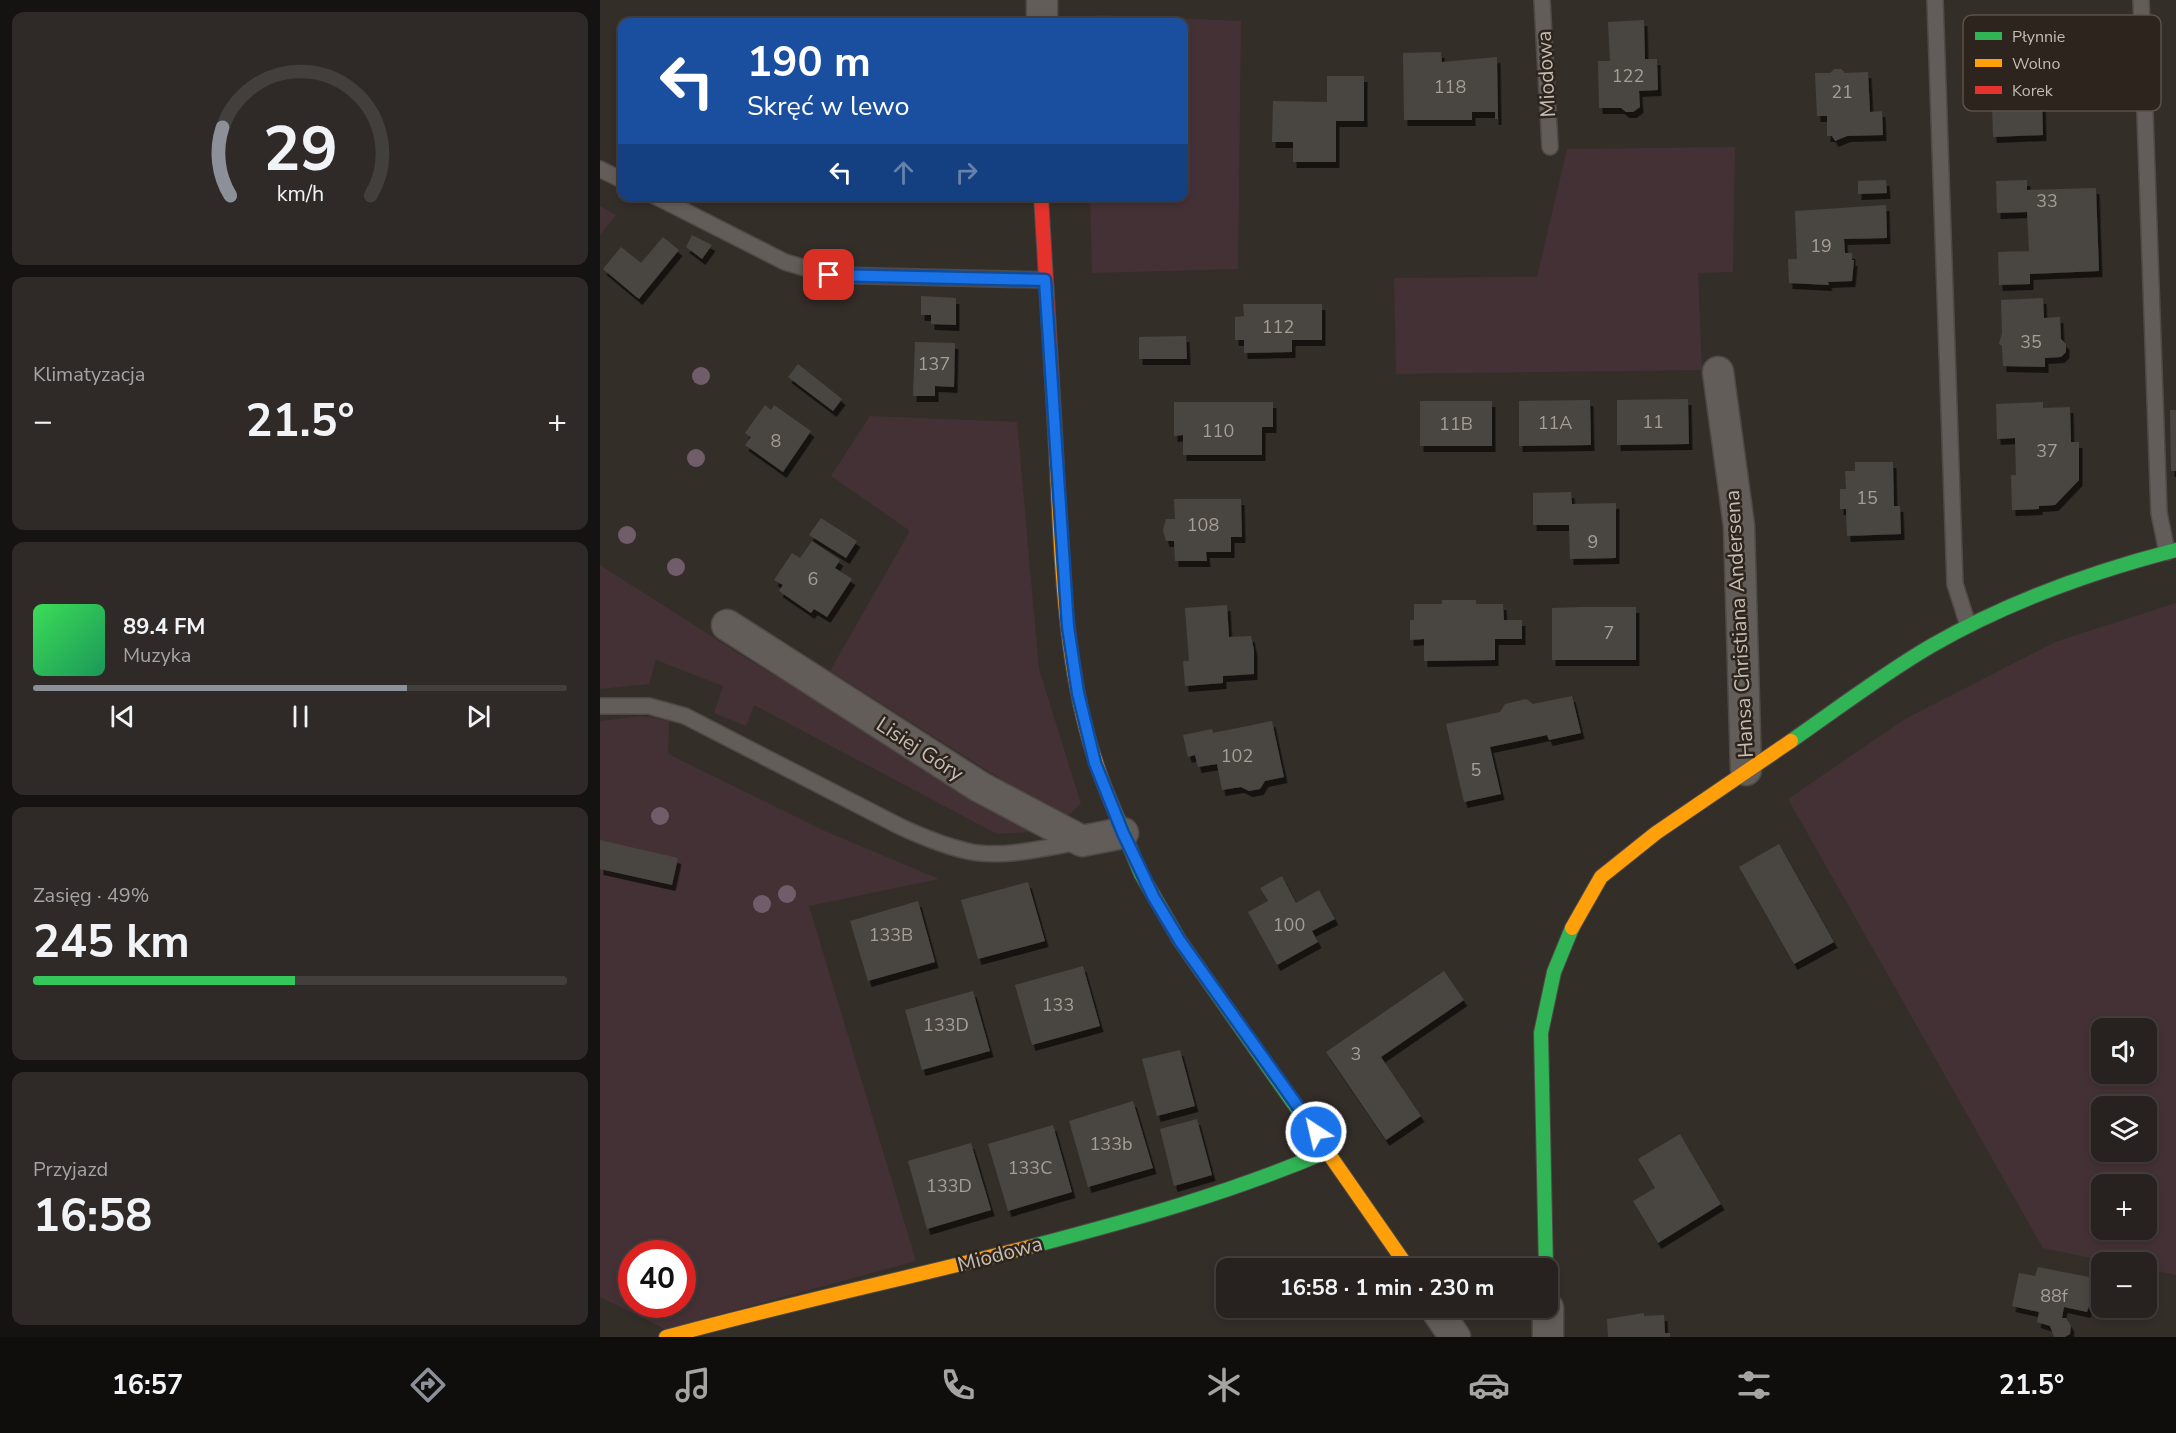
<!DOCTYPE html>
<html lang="pl">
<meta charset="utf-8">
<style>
:root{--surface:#27221f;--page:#2f2a28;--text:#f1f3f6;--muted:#a4a4a4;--line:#433f3d;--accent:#8c9099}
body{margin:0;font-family:"Nunito Sans",sans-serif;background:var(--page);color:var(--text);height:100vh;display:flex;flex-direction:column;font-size:22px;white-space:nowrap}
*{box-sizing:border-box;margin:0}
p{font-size:20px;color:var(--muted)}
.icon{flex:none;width:33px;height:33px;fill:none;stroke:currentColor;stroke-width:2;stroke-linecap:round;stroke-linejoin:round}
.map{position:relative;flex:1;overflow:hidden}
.details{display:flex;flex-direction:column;gap:12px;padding:12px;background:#151311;width:600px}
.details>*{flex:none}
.top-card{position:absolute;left:18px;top:18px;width:570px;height:183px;border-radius:12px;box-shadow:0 3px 9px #0003,0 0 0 2px var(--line);background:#1a4fa0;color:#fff;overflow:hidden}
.buttons{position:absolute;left:1491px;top:1018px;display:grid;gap:12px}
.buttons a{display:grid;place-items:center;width:66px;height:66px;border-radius:12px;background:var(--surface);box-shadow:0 3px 9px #0003,0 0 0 2px var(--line);font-size:30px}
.speed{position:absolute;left:18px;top:1240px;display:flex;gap:12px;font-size:30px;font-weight:700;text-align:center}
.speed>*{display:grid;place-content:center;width:78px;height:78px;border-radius:50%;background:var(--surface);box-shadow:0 3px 9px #0003,0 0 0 2px var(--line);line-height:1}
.speed .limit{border:9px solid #d22;background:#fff;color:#111}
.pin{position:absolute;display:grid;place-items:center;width:51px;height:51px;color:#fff;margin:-26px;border-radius:12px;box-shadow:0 3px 9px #0006}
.me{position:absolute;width:66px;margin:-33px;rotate:325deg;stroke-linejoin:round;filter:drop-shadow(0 0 4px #0008)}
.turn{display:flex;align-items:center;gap:21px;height:126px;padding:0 30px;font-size:27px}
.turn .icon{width:78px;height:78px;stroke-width:2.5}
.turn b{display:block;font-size:42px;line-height:51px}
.lanes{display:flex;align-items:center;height:57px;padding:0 30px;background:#0003;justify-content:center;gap:30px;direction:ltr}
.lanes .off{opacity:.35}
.big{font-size:45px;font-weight:700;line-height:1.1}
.details .card{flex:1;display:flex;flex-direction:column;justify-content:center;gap:9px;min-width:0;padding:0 21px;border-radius:12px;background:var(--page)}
.details .dial{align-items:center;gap:0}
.dial svg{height:156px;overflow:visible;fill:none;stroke:var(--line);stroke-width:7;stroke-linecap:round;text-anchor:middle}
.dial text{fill:var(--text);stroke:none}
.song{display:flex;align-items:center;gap:18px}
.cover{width:72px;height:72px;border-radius:9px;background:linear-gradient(135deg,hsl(130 70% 55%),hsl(150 70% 35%))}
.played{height:6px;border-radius:3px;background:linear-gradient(90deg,var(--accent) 70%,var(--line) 70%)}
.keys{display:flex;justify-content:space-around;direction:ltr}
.heat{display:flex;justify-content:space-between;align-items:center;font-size:33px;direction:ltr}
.charge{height:9px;border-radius:4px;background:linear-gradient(90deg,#34c759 49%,var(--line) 0)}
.trip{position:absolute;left:616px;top:1258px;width:342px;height:60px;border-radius:12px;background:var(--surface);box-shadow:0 3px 9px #0003,0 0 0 2px var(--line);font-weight:700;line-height:60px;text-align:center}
.dock{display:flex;height:96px;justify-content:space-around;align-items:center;background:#100e0c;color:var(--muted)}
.dock .icon{width:42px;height:42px}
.dock .active{color:var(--accent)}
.dock b{font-size:27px;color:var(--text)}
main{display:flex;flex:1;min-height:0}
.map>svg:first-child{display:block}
</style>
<main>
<section class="details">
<div class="card dial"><svg viewBox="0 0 100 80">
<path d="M14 69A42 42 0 1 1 86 69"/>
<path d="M14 69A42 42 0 0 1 10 34" stroke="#8c9099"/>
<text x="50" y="56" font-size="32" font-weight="700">29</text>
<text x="50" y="72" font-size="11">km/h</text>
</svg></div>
<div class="card"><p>Klimatyzacja</p>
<div class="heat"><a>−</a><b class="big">21.5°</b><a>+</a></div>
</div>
<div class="card">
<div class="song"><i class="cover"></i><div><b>89.4 FM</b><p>Muzyka</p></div></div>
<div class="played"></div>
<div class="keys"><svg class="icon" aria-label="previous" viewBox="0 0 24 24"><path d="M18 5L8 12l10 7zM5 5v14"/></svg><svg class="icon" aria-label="pause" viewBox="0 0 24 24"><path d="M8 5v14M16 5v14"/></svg><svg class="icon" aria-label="next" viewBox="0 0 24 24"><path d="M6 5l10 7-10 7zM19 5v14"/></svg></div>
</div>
<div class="card"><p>Zasięg · 49%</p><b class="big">245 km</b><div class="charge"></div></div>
<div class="card"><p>Przyjazd</p><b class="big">16:58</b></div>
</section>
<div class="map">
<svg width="1576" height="1337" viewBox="0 0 1576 1337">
<defs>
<filter id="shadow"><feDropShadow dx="3.5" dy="6" stdDeviation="0" flood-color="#0009"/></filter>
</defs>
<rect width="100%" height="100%" fill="#342e29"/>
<!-- green -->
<path fill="#443135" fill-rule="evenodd" d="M497,15L641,21L638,269L492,273L490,197L584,196V22H492Z
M1135,147L1133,272L1098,273L1102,370L796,374L794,278L937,277L967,149Z
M0,206L16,215L0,235Z
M270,416L417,422L439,669L481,804L464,819L230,671L310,531L231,476Z
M0,565L141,655L432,832L397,834L154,705L146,726L114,713L123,686L56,660L49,684L0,689Z
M1576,603V1275L1547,1269L1546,1263H1515L1443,1248L1188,799L1305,719L1455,642ZM1502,1029H1546V1074H1502ZM1502,1107H1546V1152H1502ZM1502,1185H1546V1230H1502Z
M41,716L69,721L68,754L225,831L339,879L209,906L316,1261L65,1329L0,1297V721ZM32,1254H82V1305H32Z"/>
<!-- building -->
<path fill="#4a4541" filter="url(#shadow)" d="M1044,20L1045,59H1057L1058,90L1039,91L1040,107L1033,112H1026L1021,108H999L998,61H1010L1008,22Z
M841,52L842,62L897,57L898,119H895V112H872V120H804L803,53Z
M1408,56H1417L1423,62L1441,61L1443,135L1393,137L1392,104H1395L1391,63L1402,62Z
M1234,69H1241L1245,73L1268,72L1270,112L1282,111L1283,135L1247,136L1235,141L1232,136H1227V116H1217L1215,73H1230Z
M727,76H764V121H736V162H693V142H672L673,101L727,102Z
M1286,180L1287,193L1258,194V181Z
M1427,180V190L1496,188L1499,271L1430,274V284L1399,285L1398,252L1429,251L1427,212L1397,213L1396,181Z
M1286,205L1287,238L1244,239L1245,253H1252V260H1254L1252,281L1228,282L1229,285L1189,283L1188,259H1197L1195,211Z
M92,235L112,245L102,259L86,247Z
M63,237L79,250L39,299L3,269L21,247L41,263Z
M321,296L356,298V325L331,324V315H321Z
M1443,298L1444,318L1460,317L1461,339L1466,344V352L1461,357L1445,358V367L1403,366L1402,346L1399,344L1402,333L1401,300Z
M643,304H722V340H692V352L644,353V340H635V317L644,316Z
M586,336L587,359H539V337Z
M315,342L355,343L354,387L335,386V396H313Z
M198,364L242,399L233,411L188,377Z
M1088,399L1089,444L1017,445V400Z
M990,400L991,445L919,446V401Z
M820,401H892V446H820Z
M574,402H673V427H662V455H583V435L574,436Z
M1443,402V408L1470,407L1471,442H1479V480L1455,505L1439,506V509L1412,510L1411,475H1416L1415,438L1397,439L1396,404Z
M165,405L171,410L174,405L211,431L183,472L145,445L151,437L145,433Z
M1570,410H1576V471H1571Z
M1255,462H1293L1294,506H1300L1301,534L1247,536L1246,509H1240V489H1246L1245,471H1255Z
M971,492L972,504L1016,503V558L970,559L969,525H933V493Z
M574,499H641L642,537H631V552H606L607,561H575L574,541H566L563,530L566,519H575Z
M221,518L257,541L246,558L209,535Z
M212,541L240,560L235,568L252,579L227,617L214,609L211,613L179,591L183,585L174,580L192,553L200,558Z
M842,600H876V604H903L904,620H922V639H895V660L824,661V639L810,640V620H814V604H842Z
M627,605L629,637L651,636L654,650V674L623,676V683L585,686L583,661H589L585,608Z
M981,607H1036V660H952V608Z
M972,696L981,733L949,740L947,735L890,747L901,794L864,802L846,724L900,712L905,704L926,699L933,704Z
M672,721L684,777L665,781L660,789L649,791L641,787L622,790L617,764L598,767L595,755L588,757L583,735L612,729L613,733Z
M0,840L78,858L72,885L0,869Z
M1179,844L1234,942L1194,964L1139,867Z
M682,876L696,903L719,890L735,919L712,931L718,942L677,965L648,912L668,901L660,888Z
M428,882L445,941L378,959L361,900Z
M318,901L335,962L268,981L250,921Z
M483,966L500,1026L432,1045L415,985Z
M844,971L864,1000L781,1057L821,1116L786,1140L726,1052Z
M373,991L390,1051L322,1070L305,1010Z
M580,1050L595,1106L557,1116L542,1059Z
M533,1101L553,1168L488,1187L469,1121Z
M597,1119L612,1175L574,1186L560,1129Z
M453,1125L472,1192L408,1211L388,1144Z
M1080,1134L1121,1204L1058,1243L1033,1201L1055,1188L1038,1159Z
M371,1143L391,1210L327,1229L308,1161Z
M1438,1267L1494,1278L1492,1286L1495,1289L1487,1312L1464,1307L1462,1318H1466L1471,1326L1470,1334L1465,1337H1454L1450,1326L1437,1322L1439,1312L1412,1306L1419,1273L1435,1276Z
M1044,1313V1316L1064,1315L1065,1333H1070V1337H1008L1007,1319Z"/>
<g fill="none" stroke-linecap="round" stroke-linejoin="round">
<!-- lane casing -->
<g stroke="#4f4a46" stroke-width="18">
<path id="lane" d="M942,0L950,147
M1335,0L1355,584L1368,625
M1541,0L1559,513L1567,552
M0,169L22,180
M55,196L185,262L229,275L445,280
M0,706H49L85,716L301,827C323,837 344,846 367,851C402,859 444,848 479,842"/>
</g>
<!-- street casing -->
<g stroke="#4f4a46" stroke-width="33">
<path id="street" d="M442,22V0
M1118,372L1139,526L1146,770
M127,625L380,787L482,841L523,833
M835,1308L855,1337
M948,1308V1337"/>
</g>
<!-- fast casing -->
<g stroke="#4f4a46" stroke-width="16">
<path id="fast" d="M1191,741C1237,709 1283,674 1331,646C1407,602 1491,572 1576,550
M508,795L541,874L580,941L722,1144
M429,1247C532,1220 631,1193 728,1151
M946,1269L941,1033L954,972L972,928"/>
</g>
<!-- slow casing -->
<g stroke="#4f4a46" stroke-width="16">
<path id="slow" d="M455,431C462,552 461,682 508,795
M972,928L1001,877L1056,833L1191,741
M722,1144L809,1269
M66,1337C186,1304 309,1278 429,1247"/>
</g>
<!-- jam casing -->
<g stroke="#4f4a46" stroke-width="16">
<path id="jam" d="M441,196L455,431"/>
</g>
<!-- lane -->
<use href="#lane" stroke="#625d58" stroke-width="15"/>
<!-- street -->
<use href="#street" stroke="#625d58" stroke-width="30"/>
<!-- fast -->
<use href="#fast" stroke="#30b455" stroke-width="14"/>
<!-- slow -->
<use href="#slow" stroke="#ff9f0a" stroke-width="14"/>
<!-- jam -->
<use href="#jam" stroke="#e5322d" stroke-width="14"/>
</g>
<!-- trees -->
<g fill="#705d69">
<circle cx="101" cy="376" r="9"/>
<circle cx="96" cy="458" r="9"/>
<circle cx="27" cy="535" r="9"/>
<circle cx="76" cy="567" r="9"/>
<circle cx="60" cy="816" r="9"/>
<circle cx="187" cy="894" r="9"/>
<circle cx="162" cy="904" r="9"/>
</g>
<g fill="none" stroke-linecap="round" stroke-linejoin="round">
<!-- route casing -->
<g stroke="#114b97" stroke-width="15">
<path id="route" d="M229,275L445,280L468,627L478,693L495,763L523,833L553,896L580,941L716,1132"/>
</g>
<!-- route -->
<use href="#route" stroke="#1a73e8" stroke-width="10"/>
</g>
<g text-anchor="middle" stroke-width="5" stroke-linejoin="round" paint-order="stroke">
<!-- number labels -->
<g font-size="18" fill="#a69e96">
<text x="1028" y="82">122</text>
<text x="850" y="93">118</text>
<text x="1242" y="98">21</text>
<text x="1447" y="207">33</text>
<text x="1221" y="252">19</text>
<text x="678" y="333">112</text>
<text x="1431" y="348">35</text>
<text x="334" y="370">137</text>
<text x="1053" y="428">11</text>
<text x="955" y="429">11A</text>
<text x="856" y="430">11B</text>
<text x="618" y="437">110</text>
<text x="176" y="447">8</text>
<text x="1447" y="457">37</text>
<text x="1267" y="504">15</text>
<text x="603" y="531">108</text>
<text x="993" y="548">9</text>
<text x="213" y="585">6</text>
<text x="1009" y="639">7</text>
<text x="637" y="762">102</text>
<text x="876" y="776">5</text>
<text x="689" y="931">100</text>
<text x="291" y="941">133B</text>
<text x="458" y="1011">133</text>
<text x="346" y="1031">133D</text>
<text x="756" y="1060">3</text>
<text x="511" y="1150">133b</text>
<text x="430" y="1174">133C</text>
<text x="349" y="1192">133D</text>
<text x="1454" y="1302">88f</text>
</g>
<!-- street labels -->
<g font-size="21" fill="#c4bcb3" stroke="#2d251d">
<text transform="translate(946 74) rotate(-93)" y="7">Miodowa</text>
<text transform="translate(1139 624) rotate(-93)" y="7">Hansa Christiana Andersena</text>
<text transform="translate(320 749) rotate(33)" y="7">Lisiej Góry</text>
<text transform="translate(400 1254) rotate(-15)" y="7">Miodowa</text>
</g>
</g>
<!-- legend -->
<rect x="1363" y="15" width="198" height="96" rx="9" fill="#2d251d" stroke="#5a524a" stroke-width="1.5"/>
<rect x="1375" y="32" width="27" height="8" fill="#30b455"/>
<rect x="1375" y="59" width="27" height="8" fill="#ff9f0a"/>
<rect x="1375" y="86" width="27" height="8" fill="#e5322d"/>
<g font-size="16" fill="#c4bcb3">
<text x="1412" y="42">Płynnie</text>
<text x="1412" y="69">Wolno</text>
<text x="1412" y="96">Korek</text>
</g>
</svg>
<div class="buttons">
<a><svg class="icon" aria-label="sound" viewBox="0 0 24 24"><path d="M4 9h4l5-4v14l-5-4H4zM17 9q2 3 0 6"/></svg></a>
<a><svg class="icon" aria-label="layers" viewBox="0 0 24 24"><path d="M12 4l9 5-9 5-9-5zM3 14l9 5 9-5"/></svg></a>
<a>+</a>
<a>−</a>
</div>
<div class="speed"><div class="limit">40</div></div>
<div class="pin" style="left:229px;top:275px;background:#d93025"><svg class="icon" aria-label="arrive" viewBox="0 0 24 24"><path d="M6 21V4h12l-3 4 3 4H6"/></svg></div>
<svg class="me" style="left:716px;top:1132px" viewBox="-20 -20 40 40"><circle r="17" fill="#1a73e8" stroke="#fff" stroke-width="3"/><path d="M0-11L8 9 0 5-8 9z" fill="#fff"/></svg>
<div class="trip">16:58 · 1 min · 230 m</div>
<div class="top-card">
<div class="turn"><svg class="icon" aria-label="left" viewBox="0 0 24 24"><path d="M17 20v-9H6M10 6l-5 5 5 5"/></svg><div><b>190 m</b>Skręć w lewo</div></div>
<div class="lanes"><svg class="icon" aria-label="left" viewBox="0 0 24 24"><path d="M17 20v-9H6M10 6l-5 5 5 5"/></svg><svg class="icon off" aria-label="ahead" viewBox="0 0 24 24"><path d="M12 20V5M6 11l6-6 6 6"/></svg><svg class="icon off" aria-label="right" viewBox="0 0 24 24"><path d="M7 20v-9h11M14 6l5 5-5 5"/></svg></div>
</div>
</div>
</main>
<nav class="dock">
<b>16:57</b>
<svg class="icon active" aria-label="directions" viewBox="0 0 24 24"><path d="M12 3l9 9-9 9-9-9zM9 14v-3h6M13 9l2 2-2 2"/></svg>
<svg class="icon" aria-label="music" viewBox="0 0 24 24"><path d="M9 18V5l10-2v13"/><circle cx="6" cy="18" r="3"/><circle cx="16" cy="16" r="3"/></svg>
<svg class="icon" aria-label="phone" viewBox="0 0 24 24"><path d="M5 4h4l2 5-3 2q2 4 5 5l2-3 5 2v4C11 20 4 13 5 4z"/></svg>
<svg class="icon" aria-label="climate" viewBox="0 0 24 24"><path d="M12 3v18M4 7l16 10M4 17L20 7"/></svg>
<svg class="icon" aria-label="car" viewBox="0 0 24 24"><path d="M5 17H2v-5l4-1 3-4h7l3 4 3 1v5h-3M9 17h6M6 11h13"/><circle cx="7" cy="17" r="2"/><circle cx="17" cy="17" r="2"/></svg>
<svg class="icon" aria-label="filters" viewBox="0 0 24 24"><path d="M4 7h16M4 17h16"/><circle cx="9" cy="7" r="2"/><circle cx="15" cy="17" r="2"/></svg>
<b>21.5°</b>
</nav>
